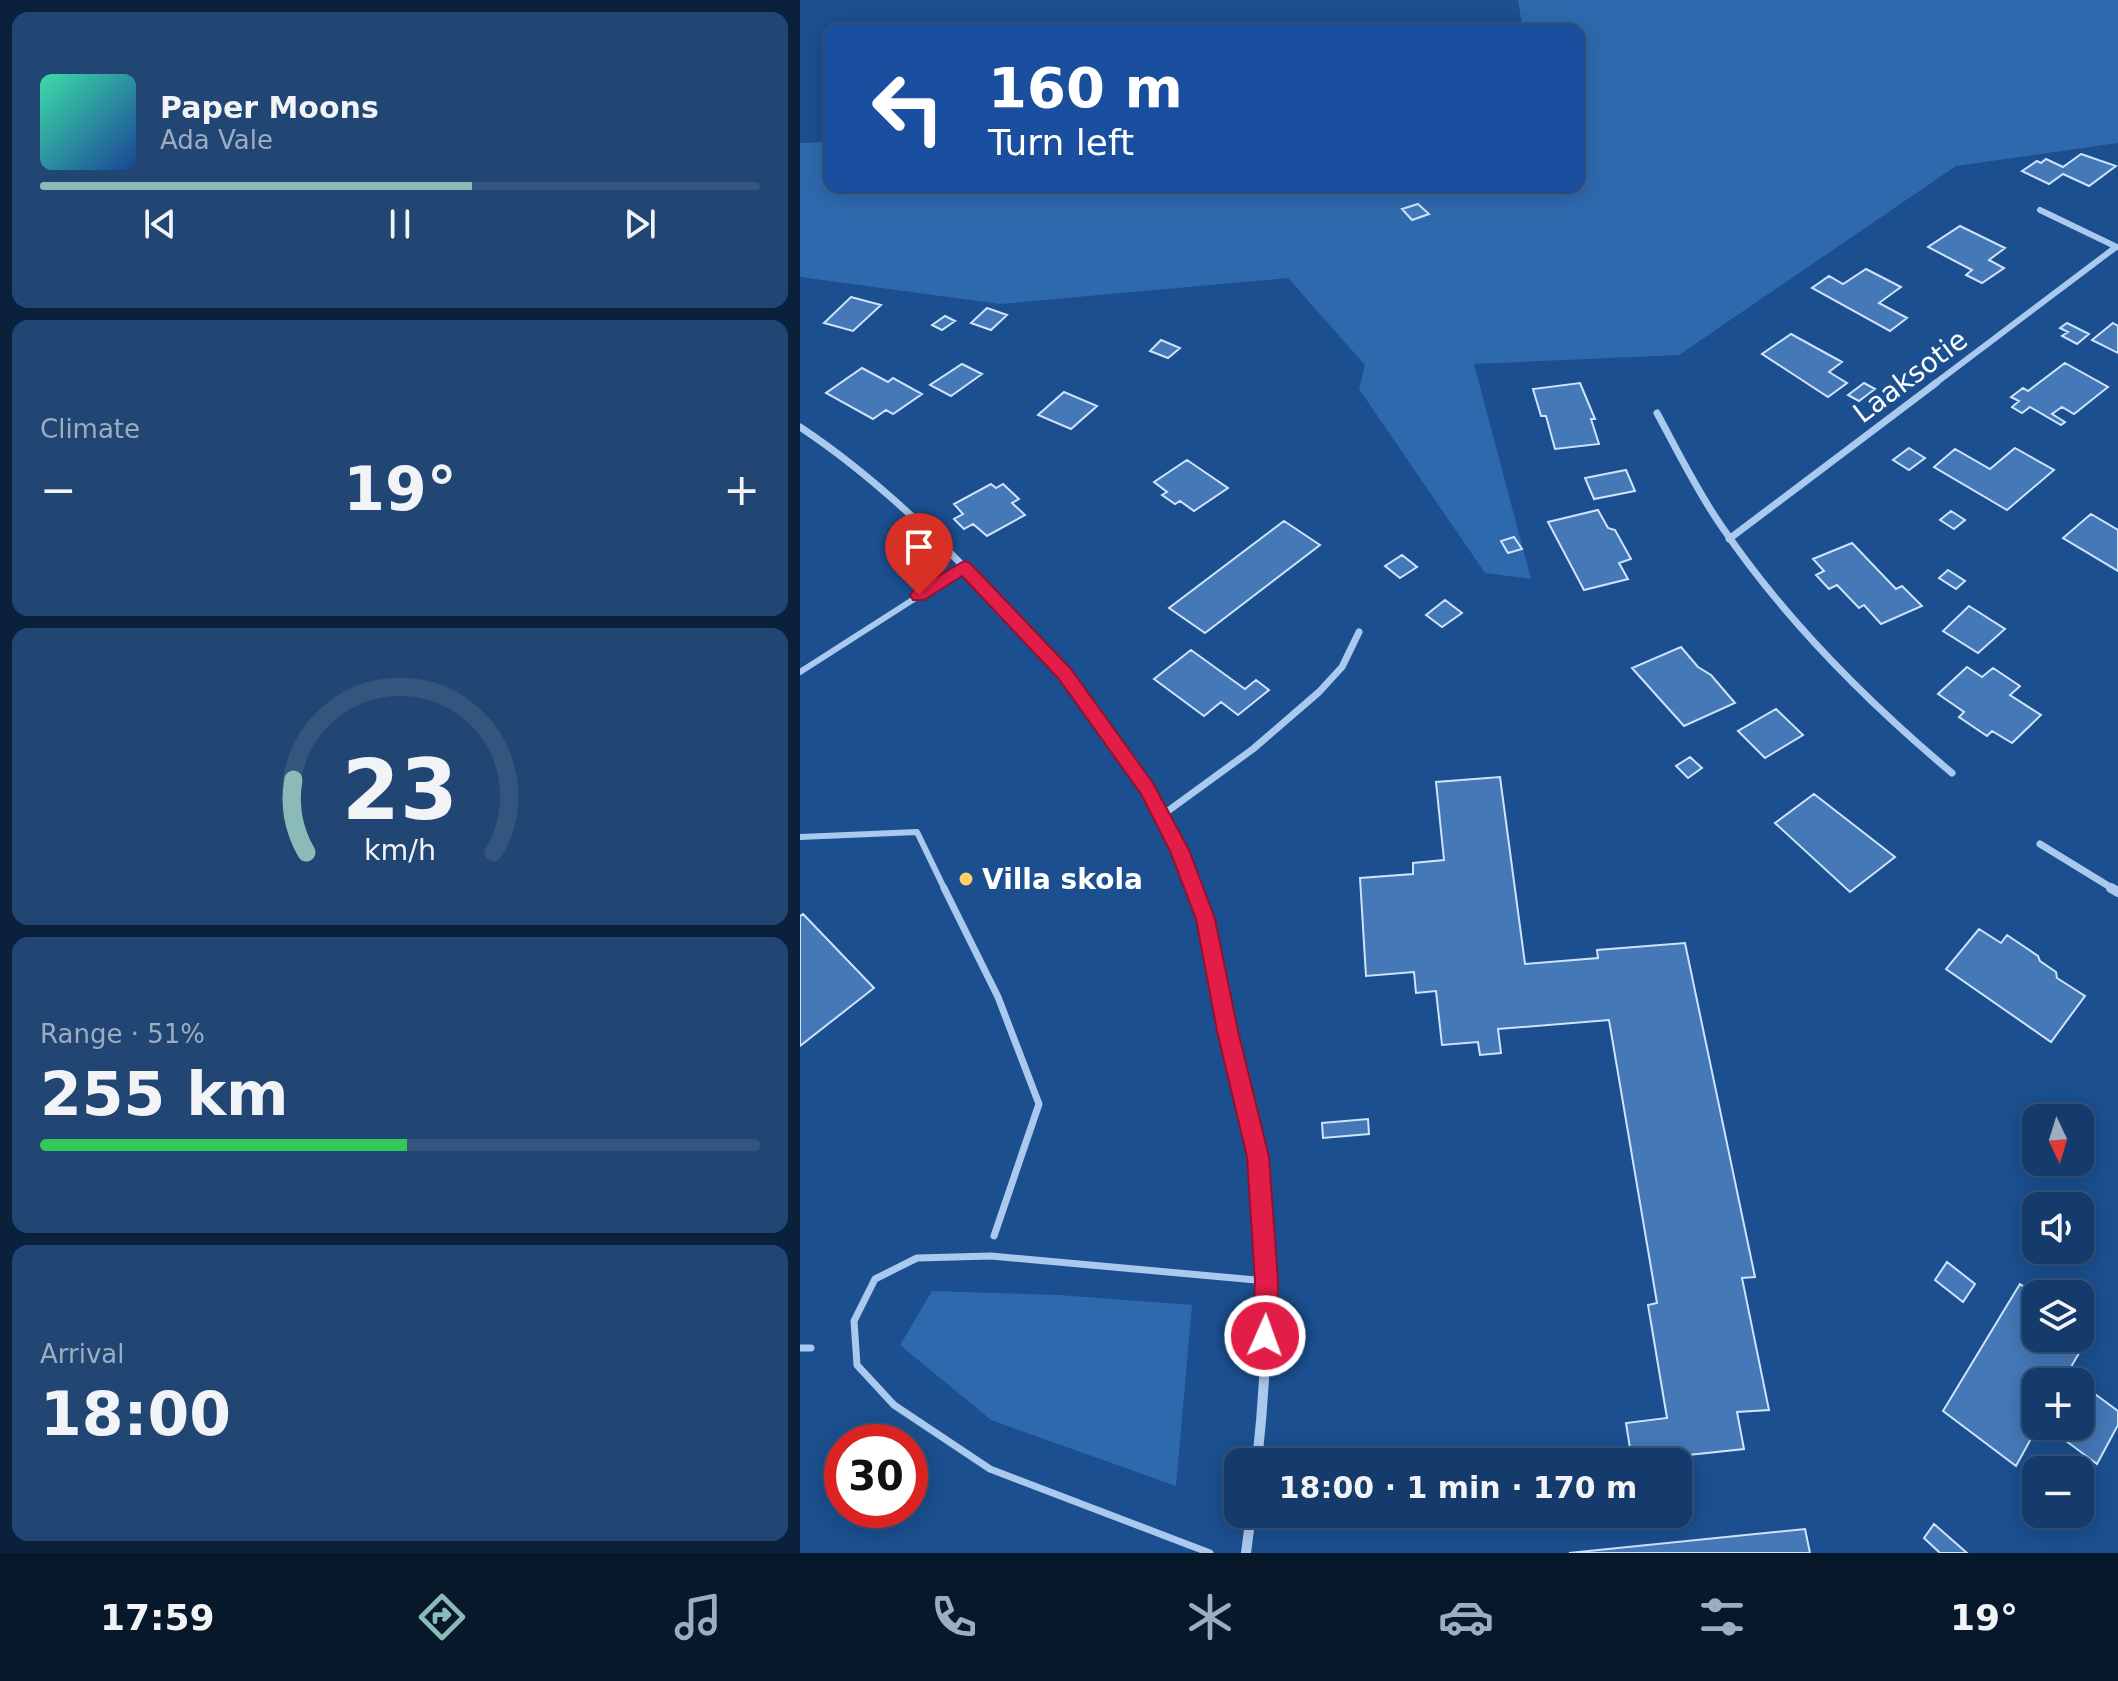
<!DOCTYPE html>
<meta charset="utf-8">
<style>
:root{--surface:#143b6b;--page:#214673;--text:#f1f3f6;--muted:#9dadc1;--line:#33557e;--accent:#8bbbb9}
body{margin:0;font-family:"DejaVu Sans",sans-serif;background:var(--page);color:var(--text);height:100vh;display:flex;flex-direction:column;font-size:30px;white-space:nowrap}
*{box-sizing:border-box;margin:0}
p{font-size:26px;color:var(--muted)}
.icon{flex:none;width:44px;height:44px;fill:none;stroke:currentColor;stroke-width:2;stroke-linecap:round;stroke-linejoin:round}
.map{position:relative;flex:1;overflow:hidden}
.sheet{display:flex;flex-direction:column;gap:12px;padding:12px;background:#0b203b;width:800px}
.sheet>*{flex:none}
.top-card{position:absolute;left:24px;top:24px;width:760px;height:168px;border-radius:16px;box-shadow:0 4px 20px #0003,0 0 0 2px var(--line);background:#1a4fa0;color:#fff;overflow:hidden}
.needle{width:52px;rotate:176deg}
.buttons{position:absolute;left:1222px;top:1104px;display:grid;gap:16px}
.buttons a{display:grid;place-items:center;width:72px;height:72px;border-radius:16px;background:var(--surface);box-shadow:0 4px 20px #0003,0 0 0 2px var(--line);font-size:40px}
.speed{position:absolute;left:24px;top:1424px;display:flex;gap:16px;font-size:40px;font-weight:700;text-align:center}
.speed>*{display:grid;place-content:center;width:104px;height:104px;border-radius:50%;background:var(--surface);box-shadow:0 4px 20px #0003,0 0 0 2px var(--line);line-height:1}
.speed .limit{border:12px solid #d22;background:#fff;color:#111}
.pin{position:absolute;display:grid;place-items:center;width:68px;height:68px;color:#fff;margin:-82px -34px;border-radius:50% 50% 50% 0;rotate:-45deg;box-shadow:0 0 8px #0007}
.pin .icon{rotate:45deg}
.me{position:absolute;width:88px;margin:-44px;rotate:2deg;stroke-linejoin:round;filter:drop-shadow(0 0 6px #0008)}
.turn{display:flex;align-items:center;gap:28px;height:168px;padding:0 32px;font-size:36px}
.turn .icon{width:104px;height:104px;stroke-width:2.5}
.turn b{display:block;font-size:56px;line-height:68px}
.big{font-size:60px;font-weight:700;line-height:1.1}
.sheet .card{flex:1;display:flex;flex-direction:column;justify-content:center;gap:12px;min-width:0;padding:0 28px;border-radius:16px;background:var(--page)}
.sheet .dial{align-items:center;gap:0}
.dial svg{height:208px;overflow:visible;fill:none;stroke:var(--line);stroke-width:7;stroke-linecap:round;text-anchor:middle}
.dial text{fill:var(--text);stroke:none}
.song{display:flex;align-items:center;gap:24px}
.cover{width:96px;height:96px;border-radius:12px;background:linear-gradient(135deg,hsl(160 70% 55%),hsl(220 70% 35%))}
.played{height:8px;border-radius:4px;background:linear-gradient(90deg,var(--accent) 60%,var(--line) 60%)}
.keys{display:flex;justify-content:space-around;direction:ltr}
.heat{display:flex;justify-content:space-between;align-items:center;font-size:44px;direction:ltr}
.charge{height:12px;border-radius:6px;background:linear-gradient(90deg,#34c759 51%,var(--line) 0)}
.trip{position:absolute;left:424px;top:1448px;width:468px;height:80px;border-radius:16px;background:var(--surface);box-shadow:0 4px 20px #0003,0 0 0 2px var(--line);font-weight:700;line-height:80px;text-align:center}
.dock{display:flex;height:128px;justify-content:space-around;align-items:center;background:#08182b;color:var(--muted)}
.dock .icon{width:56px;height:56px}
.dock .selected{color:var(--accent)}
.dock b{font-size:36px;color:var(--text)}
main{display:flex;flex:1;min-height:0}
.map>svg:first-child{display:block}
</style>
<main>
<section class="sheet">
<div class="card">
<div class="song"><i class="cover"></i><div><b>Paper Moons</b><p>Ada Vale</p></div></div>
<div class="played"></div>
<div class="keys"><svg class="icon" aria-label="previous" viewBox="0 0 24 24"><path d="M18 5L8 12l10 7zM5 5v14"/></svg><svg class="icon" aria-label="pause" viewBox="0 0 24 24"><path d="M8 5v14M16 5v14"/></svg><svg class="icon" aria-label="next" viewBox="0 0 24 24"><path d="M6 5l10 7-10 7zM19 5v14"/></svg></div>
</div>
<div class="card"><p>Climate</p>
<div class="heat"><a>−</a><b class="big">19°</b><a>+</a></div>
</div>
<div class="card dial"><svg viewBox="0 0 100 80">
<path d="M14 69A42 42 0 1 1 86 69"/>
<path d="M14 69A42 42 0 0 1 9 41" stroke="#8bbbb9"/>
<text x="50" y="56" font-size="32" font-weight="700">23</text>
<text x="50" y="72" font-size="11">km/h</text>
</svg></div>
<div class="card"><p>Range · 51%</p><b class="big">255 km</b><div class="charge"></div></div>
<div class="card"><p>Arrival</p><b class="big">18:00</b></div>
</section>
<div class="map">
<svg width="1318" height="1553" viewBox="0 0 1318 1553">
<rect width="100%" height="100%" fill="#1b4f8f"/>
<!-- green -->
<path fill="#2e69ad" d="M718,0H1318V143L1156,166L879,355L674,364L731,579L685,573L559,389L565,365L488,278L200,304L0,277V143L30,142V186H778V30H723Z
M132,1291L259,1295L392,1305L376,1486L191,1420L100,1345Z"/>
<!-- building -->
<path fill="#4478b7" stroke="#cfe3fa" stroke-width="2" d="M1281,154L1316,166L1289,186L1263,174L1249,184L1222,171L1237,161L1241,163L1246,159L1263,167Z
M618,204L629,214L612,220L602,209Z
M1160,226L1205,248L1189,260L1204,268L1182,283L1166,275L1172,270L1128,247Z
M1066,269L1101,287L1079,303L1107,318L1090,331L1012,288L1029,276L1043,284Z
M51,297L81,305L53,331L24,323Z
M187,308L207,315L191,330L171,323Z
M145,316L155,321L142,330L132,325Z
M1267,323L1289,334L1277,344L1262,336L1268,332L1260,328Z
M1313,323L1318,326V353L1292,340Z
M991,334L1042,362L1029,372L1047,383L1028,397L962,354Z
M361,340L380,348L368,358L350,351Z
M1265,363L1308,387L1274,414L1262,407L1252,414L1265,422L1261,425L1230,407L1222,413L1212,407L1219,401L1211,397L1223,388L1228,391Z
M162,364L182,374L151,396L130,385Z
M62,368L88,382L93,378L122,394L93,414L86,410L73,419L26,393Z
M780,383L795,419H791L799,444L755,449L746,416H741L733,389Z
M1064,383L1075,389L1059,401L1048,395Z
M264,392L297,406L271,429L238,415Z
M1109,448L1125,458L1109,470L1093,460Z
M1215,448L1254,470L1207,510L1134,467L1155,449L1190,469Z
M387,460L428,488L394,511L380,501L375,504L362,495L367,492L354,482Z
M826,470L835,491L794,499L785,478Z
M191,484L196,488L203,484L219,499L212,503L225,515L187,536L173,524L164,529L154,519L163,514L154,504Z
M798,510L808,528L815,530L831,559L819,563L828,579L784,590L748,522Z
M1151,511L1165,520L1154,529L1140,520Z
M1291,514L1318,530V571L1263,538Z
M484,521L520,545L405,633L369,608Z
M714,537L722,549L708,553L701,541Z
M1052,543L1096,589L1102,586L1122,606L1081,624L1064,605L1059,608L1037,585L1029,589L1016,575L1024,571L1013,559Z
M602,555L617,567L600,578L585,566Z
M1148,570L1165,581L1156,589L1139,578Z
M645,600L662,613L642,627L626,615Z
M1169,606L1205,629L1178,653L1143,631Z
M881,647L898,667L911,675L935,703L884,726L832,668Z
M391,650L445,689L456,680L469,690L438,715L421,702L404,716L354,679Z
M1167,667L1182,677L1193,668L1220,686L1210,695L1241,715L1212,743L1192,731L1187,736L1159,717L1164,712L1138,694Z
M976,709L1003,735L965,758L938,731Z
M890,757L902,768L888,778L876,766Z
M700,777L725,964L798,958L797,950L885,943L955,1277L942,1278L969,1410L937,1412L944,1449L832,1461L826,1423L867,1418L848,1305L857,1303L809,1020L698,1029L701,1053L680,1055L678,1042L642,1045L636,991L616,993L614,972L566,976L560,878L613,874V863L644,860L636,782Z
M1014,794L1095,857L1050,892L975,823Z
M3,914L74,988L0,1046V916Z
M1179,929L1201,943L1207,935L1238,956L1240,961L1256,972L1257,978L1285,996L1251,1042L1146,969Z
M568,1119L569,1134L523,1138L522,1123Z
M1147,1262L1175,1284L1163,1302L1135,1280Z
M1220,1284L1236,1295V1338H1280V1327L1290,1334L1267,1374L1278,1382H1236L1238,1426L1216,1466L1143,1411Z
M1280,1383L1318,1411V1425L1297,1464L1246,1426H1280Z
M1134,1524L1167,1553H1140L1124,1538Z
M1005,1529L1010,1553H769Z"/>
<g fill="none" stroke-linecap="round" stroke-linejoin="round">
<!-- service-far1 -->
<path stroke="#a9c9ee" stroke-width="6" d="M0,672L164,567
M0,837L117,832L145,890"/>
<!-- service -->
<path stroke="#a9c9ee" stroke-width="7" d="M144,888L198,997L239,1104L194,1236
M0,1348H11
M410,1553L190,1469L94,1405L57,1365L54,1321L75,1279L117,1258L191,1256L467,1281"/>
<!-- minor-far2 -->
<path stroke="#a9c9ee" stroke-width="6" d="M1240,210L1317,247
M1133,385L1316,247"/>
<!-- minor-far1 -->
<path stroke="#a9c9ee" stroke-width="7" d="M857,413C877,450 896,489 920,524C984,619 1065,700 1152,773
M0,427C71,474 134,534 192,596C277,687 349,772 395,890
M929,539L1136,383
M361,816L453,749L519,692L542,667L559,632
M1240,844L1315,890"/>
<!-- minor -->
<path stroke="#a9c9ee" stroke-width="10" d="M394,888C412,933 418,982 428,1029C437,1072 453,1116 458,1159C471,1259 468,1362 457,1462
M1311,888L1318,892
M446,1553L451,1514"/>
</g>
<!-- route -->
<path fill="#e11d48" stroke="#92132f" stroke-width="2" d="M164,561L170,563L271,669L353,783L389,850L415,919L438,1031L469,1157L478,1281L477,1336L473,1344L465,1347L457,1344L453,1336L455,1281L447,1157L417,1031L396,919L370,851L341,794L258,678L162,576L124,600H113L110,595L113,591Z"/>
<!-- markers -->
<circle fill="#ffd166" stroke="#1b4f8f" stroke-width="3" cx="166" cy="879" r="8"/>
<g text-anchor="middle" stroke-width="8" stroke-linejoin="round" paint-order="stroke">
<!-- street labels -->
<g font-size="28" fill="#fff" stroke="#1b4f8f">
<text transform="translate(1110 376) rotate(-37)" y="10">Laaksotie</text>
</g>
<!-- poi labels -->
<g font-size="28" font-weight="bold" fill="#fff" stroke="#1b4f8f" text-anchor="start">
<text x="182" y="889">Villa skola</text>
</g>
</g>
</svg>
<div class="buttons">
<a><svg class="needle" viewBox="-14 -14 28 28"><path d="M0-13l5 13h-10z" fill="#e53935"/><path d="M0 13l5-13h-10z" fill="#9dadc1"/></svg></a>
<a><svg class="icon" aria-label="sound" viewBox="0 0 24 24"><path d="M4 9h4l5-4v14l-5-4H4zM17 9q2 3 0 6"/></svg></a>
<a><svg class="icon" aria-label="layers" viewBox="0 0 24 24"><path d="M12 4l9 5-9 5-9-5zM3 14l9 5 9-5"/></svg></a>
<a>+</a>
<a>−</a>
</div>
<div class="speed"><div class="limit">30</div></div>
<div class="pin" style="left:119px;top:595px;background:#d93025"><svg class="icon" aria-label="arrive" viewBox="0 0 24 24"><path d="M6 21V4h12l-3 4 3 4H6"/></svg></div>
<svg class="me" style="left:465px;top:1336px" viewBox="-20 -20 40 40"><circle r="17" fill="#e11d48" stroke="#fff" stroke-width="3"/><path d="M0-11L8 9 0 5-8 9z" fill="#fff"/></svg>
<div class="trip">18:00 · 1 min · 170 m</div>
<div class="top-card">
<div class="turn"><svg class="icon" aria-label="left" viewBox="0 0 24 24"><path d="M17 20v-9H6M10 6l-5 5 5 5"/></svg><div><b>160 m</b>Turn left</div></div>
</div>
</div>
</main>
<nav class="dock">
<b>17:59</b>
<svg class="icon selected" aria-label="directions" viewBox="0 0 24 24"><path d="M12 3l9 9-9 9-9-9zM9 14v-3h6M13 9l2 2-2 2"/></svg>
<svg class="icon" aria-label="music" viewBox="0 0 24 24"><path d="M9 18V5l10-2v13"/><circle cx="6" cy="18" r="3"/><circle cx="16" cy="16" r="3"/></svg>
<svg class="icon" aria-label="phone" viewBox="0 0 24 24"><path d="M5 4h4l2 5-3 2q2 4 5 5l2-3 5 2v4C11 20 4 13 5 4z"/></svg>
<svg class="icon" aria-label="climate" viewBox="0 0 24 24"><path d="M12 3v18M4 7l16 10M4 17L20 7"/></svg>
<svg class="icon" aria-label="car" viewBox="0 0 24 24"><path d="M5 17H2v-5l4-1 3-4h7l3 4 3 1v5h-3M9 17h6M6 11h13"/><circle cx="7" cy="17" r="2"/><circle cx="17" cy="17" r="2"/></svg>
<svg class="icon" aria-label="filters" viewBox="0 0 24 24"><path d="M4 7h16M4 17h16"/><circle cx="9" cy="7" r="2"/><circle cx="15" cy="17" r="2"/></svg>
<b>19°</b>
</nav>
